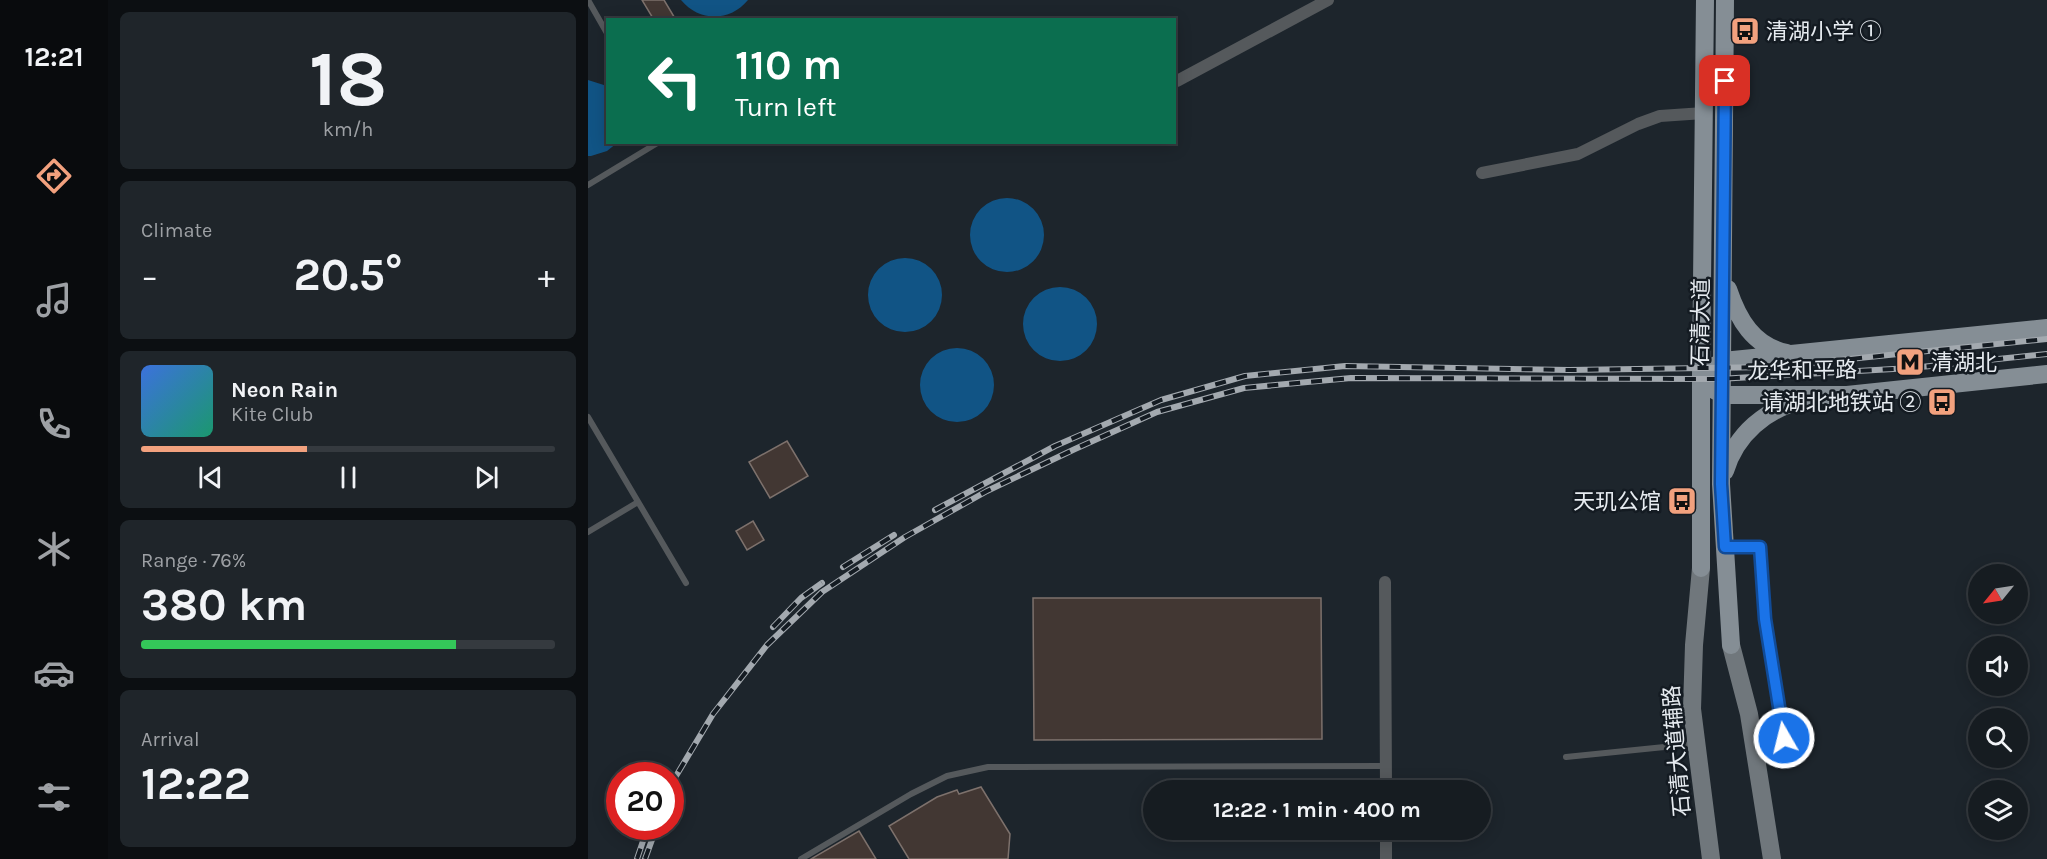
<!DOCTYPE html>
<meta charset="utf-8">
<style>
:root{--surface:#161c21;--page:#1f252a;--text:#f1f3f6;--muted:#9ea1a5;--line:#353a3f;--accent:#f2a17e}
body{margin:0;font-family:Karla,"Noto Sans SC",sans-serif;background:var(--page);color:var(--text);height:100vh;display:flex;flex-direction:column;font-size:22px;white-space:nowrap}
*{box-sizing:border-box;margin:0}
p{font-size:20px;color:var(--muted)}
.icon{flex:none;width:33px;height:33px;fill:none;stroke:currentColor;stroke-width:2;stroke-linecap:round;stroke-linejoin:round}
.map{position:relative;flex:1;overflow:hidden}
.drawer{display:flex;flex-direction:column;gap:12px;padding:12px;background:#0c0f12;width:480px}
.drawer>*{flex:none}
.banner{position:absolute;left:18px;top:18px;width:570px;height:126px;border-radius:0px;box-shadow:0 3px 15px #0003,0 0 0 2px var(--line);background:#0b6e4f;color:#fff;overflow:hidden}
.needle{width:39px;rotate:240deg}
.buttons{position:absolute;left:1380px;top:564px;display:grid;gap:12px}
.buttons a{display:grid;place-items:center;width:60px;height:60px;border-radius:50%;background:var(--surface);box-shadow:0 3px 15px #0003,0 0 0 2px var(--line);font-size:30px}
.speed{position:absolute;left:18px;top:762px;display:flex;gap:12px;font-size:30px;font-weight:700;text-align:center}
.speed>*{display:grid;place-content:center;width:78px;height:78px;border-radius:50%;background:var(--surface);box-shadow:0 3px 15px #0003,0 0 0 2px var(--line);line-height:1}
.speed .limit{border:9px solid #d22;background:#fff;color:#111}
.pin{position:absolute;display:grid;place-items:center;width:51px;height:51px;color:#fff;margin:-26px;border-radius:12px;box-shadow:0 3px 9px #0006}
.me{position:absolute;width:66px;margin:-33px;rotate:352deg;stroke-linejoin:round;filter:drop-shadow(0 0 4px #0008)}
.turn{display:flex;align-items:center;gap:21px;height:126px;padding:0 30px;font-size:27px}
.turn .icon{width:78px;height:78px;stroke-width:2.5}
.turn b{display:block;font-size:42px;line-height:51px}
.big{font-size:45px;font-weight:700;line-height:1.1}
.drawer .widget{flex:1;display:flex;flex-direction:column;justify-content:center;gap:9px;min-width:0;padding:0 21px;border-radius:9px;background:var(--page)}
.drawer .dial{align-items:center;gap:0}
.dial b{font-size:78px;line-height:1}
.song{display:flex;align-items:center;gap:18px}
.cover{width:72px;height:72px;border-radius:9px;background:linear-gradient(135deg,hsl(220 70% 55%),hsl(160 70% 35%))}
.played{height:6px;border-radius:3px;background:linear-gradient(90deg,var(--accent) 40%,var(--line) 40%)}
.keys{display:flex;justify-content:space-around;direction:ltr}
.heat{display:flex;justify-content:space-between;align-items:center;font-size:33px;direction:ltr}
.charge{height:9px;border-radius:4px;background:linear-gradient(90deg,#34c759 76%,var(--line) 0)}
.trip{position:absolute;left:555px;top:780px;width:348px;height:60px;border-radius:30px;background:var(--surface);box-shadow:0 3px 15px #0003,0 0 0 2px var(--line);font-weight:700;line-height:60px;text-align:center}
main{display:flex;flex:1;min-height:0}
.dock{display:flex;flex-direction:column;width:108px;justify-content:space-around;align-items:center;background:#090b0d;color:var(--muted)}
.dock .icon{width:42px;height:42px}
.dock .active{color:var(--accent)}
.dock b{font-size:27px;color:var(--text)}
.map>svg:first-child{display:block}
</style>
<main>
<nav class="dock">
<b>12:21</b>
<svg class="icon active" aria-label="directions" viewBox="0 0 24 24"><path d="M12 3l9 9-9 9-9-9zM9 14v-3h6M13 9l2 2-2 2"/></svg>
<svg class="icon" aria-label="music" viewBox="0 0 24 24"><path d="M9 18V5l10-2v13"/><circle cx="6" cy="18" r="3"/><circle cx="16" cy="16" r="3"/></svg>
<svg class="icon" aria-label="phone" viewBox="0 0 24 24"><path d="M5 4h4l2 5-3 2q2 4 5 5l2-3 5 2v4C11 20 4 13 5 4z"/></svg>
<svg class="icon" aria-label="climate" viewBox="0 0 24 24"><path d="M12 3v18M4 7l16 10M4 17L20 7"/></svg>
<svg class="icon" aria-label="car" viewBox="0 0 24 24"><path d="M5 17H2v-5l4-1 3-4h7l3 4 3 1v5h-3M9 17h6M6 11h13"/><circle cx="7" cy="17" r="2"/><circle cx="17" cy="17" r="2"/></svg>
<svg class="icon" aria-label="filters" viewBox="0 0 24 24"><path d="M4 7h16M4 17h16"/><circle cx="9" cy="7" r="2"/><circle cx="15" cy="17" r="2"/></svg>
</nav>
<section class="drawer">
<div class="widget dial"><b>18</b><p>km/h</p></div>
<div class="widget"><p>Climate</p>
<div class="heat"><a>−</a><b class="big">20.5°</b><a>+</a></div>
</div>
<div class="widget">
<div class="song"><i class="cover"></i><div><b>Neon Rain</b><p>Kite Club</p></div></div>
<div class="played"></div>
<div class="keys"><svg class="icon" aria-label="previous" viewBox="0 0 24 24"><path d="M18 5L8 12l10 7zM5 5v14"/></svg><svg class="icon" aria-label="pause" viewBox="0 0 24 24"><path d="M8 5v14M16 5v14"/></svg><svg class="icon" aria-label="next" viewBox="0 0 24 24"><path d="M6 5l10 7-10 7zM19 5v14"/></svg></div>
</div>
<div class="widget"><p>Range · 76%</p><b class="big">380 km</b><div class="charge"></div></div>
<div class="widget"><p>Arrival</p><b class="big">12:22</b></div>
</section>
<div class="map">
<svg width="1459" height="859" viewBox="0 0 1459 859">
<rect width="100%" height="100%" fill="#1d252c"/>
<!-- water -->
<path fill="#115485" d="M93,0H160C142,22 111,22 93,0Z
M0,80L19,86L20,142L29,143L19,151L3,156H0Z
M382 235a37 37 0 1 1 74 0a37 37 0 1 1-74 0Z
M280 295a37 37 0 1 1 74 0a37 37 0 1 1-74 0Z
M435 324a37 37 0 1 1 74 0a37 37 0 1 1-74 0Z
M332 385a37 37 0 1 1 74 0a37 37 0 1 1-74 0Z"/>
<!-- building -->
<path fill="#423733" stroke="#7d716c" stroke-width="1.5" d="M54,0H76L88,20H66Z
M199,441L220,476L182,498L161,462Z
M165,521L176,540L159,550L148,531Z
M445,598H733L734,739L446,740Z
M393,787L422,834L420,859H321L301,826L349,797L369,790L371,794Z
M271,831L288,859H223Z"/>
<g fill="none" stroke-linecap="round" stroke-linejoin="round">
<!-- lane -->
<path stroke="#55595c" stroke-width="6" d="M0,0L20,35
M0,185L71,142
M0,417L98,583
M0,532L50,502
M1138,547H1172L1177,619L1196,738
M978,757L1106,744
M213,859L323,794L359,776L400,767L797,766"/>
<!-- street -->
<path stroke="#55595c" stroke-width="12" d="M589,81L740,0
M894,173L990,154L1050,124L1072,116L1116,113
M797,582L798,790
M798,830V859"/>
<!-- secondary -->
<path stroke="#70777c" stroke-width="18" d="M1113,568L1106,645L1104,709L1123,859
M1143,645L1161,714L1184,859"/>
<!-- primary -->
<path stroke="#858e95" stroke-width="18" d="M1137,0L1133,484L1143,645
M1140,289C1150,319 1165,346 1199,353
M1459,328L1135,361L1119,371L1113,377L1126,390L1135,395H1259L1459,374
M1137,471C1148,434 1178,409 1215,400
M1113,568V377L1117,0"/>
<!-- rail casing -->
<g stroke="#a3a9af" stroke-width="6">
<path id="rail" d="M347,510L467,446L573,400L657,376L757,366L981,370L1183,367L1459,339
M255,567L306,535
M185,627L213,598L234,583
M82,792L88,776L125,714L179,645L234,592L317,537L399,491L487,449L569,412L656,388L763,378L1130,379L1323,368L1459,354
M49,859L60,826
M57,859L69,826"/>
</g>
<!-- rail -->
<use href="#rail" stroke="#141b22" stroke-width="4" stroke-dasharray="11" stroke-linecap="butt"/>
</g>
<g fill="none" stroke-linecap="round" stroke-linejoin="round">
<!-- route casing -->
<g stroke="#114b97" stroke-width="15">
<path id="route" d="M1137,81L1133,484L1137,547H1172L1177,619L1196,738"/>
</g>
<!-- route -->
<use href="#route" stroke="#1a73e8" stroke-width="10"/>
</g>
<!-- icons -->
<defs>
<g id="bus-square" transform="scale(1.5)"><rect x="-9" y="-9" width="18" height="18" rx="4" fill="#f2a17e" stroke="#141b22"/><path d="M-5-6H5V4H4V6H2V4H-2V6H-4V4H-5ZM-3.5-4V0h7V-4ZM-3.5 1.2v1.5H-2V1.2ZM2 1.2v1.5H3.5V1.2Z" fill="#111"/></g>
<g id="metro-square" transform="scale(1.5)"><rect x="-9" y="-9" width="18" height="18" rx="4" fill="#f2a17e" stroke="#141b22"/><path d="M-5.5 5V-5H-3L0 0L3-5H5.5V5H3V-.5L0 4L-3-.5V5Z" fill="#111"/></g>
</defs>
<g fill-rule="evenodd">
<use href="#bus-square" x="1157" y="31"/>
<use href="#metro-square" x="1322" y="362"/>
<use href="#bus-square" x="1354" y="402"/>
<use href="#bus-square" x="1094" y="501"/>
</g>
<g text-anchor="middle" stroke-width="5" stroke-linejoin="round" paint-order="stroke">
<!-- poi labels -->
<g font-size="22" fill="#e6ebf0" stroke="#141b22" text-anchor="start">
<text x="1178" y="39">清湖小学 ①</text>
<text x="1343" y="370">清湖北</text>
<text x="1333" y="410" text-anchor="end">请湖北地铁站 ②</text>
<text x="1073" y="509" text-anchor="end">天玑公馆</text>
</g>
<!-- street labels -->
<g font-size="22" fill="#e6ebf0" stroke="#141b22">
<text transform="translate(1112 322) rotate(-89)" y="8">石清大道</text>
<text transform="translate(1214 370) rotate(-1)" y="8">龙华和平路</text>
<text transform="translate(1088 751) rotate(-95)" y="8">石清大道辅路</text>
</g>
</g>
</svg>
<div class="buttons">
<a><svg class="needle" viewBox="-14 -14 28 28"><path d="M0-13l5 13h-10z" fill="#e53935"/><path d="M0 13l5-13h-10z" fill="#9ea1a5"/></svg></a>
<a><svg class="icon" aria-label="sound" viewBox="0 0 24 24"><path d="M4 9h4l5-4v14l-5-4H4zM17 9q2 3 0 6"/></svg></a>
<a><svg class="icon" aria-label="search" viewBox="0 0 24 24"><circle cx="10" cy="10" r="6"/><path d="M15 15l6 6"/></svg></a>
<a><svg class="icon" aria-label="layers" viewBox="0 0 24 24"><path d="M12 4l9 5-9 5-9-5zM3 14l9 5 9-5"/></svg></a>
</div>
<div class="speed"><div class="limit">20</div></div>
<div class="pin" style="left:1137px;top:81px;background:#d93025"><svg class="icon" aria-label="arrive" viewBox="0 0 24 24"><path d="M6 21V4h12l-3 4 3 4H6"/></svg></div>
<svg class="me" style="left:1196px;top:738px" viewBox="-20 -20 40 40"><circle r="17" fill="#1a73e8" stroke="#fff" stroke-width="3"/><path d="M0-11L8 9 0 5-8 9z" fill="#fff"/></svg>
<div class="trip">12:22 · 1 min · 400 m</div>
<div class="banner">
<div class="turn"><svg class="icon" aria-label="left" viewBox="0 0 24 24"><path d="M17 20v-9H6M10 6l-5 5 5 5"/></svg><div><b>110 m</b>Turn left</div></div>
</div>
</div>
</main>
